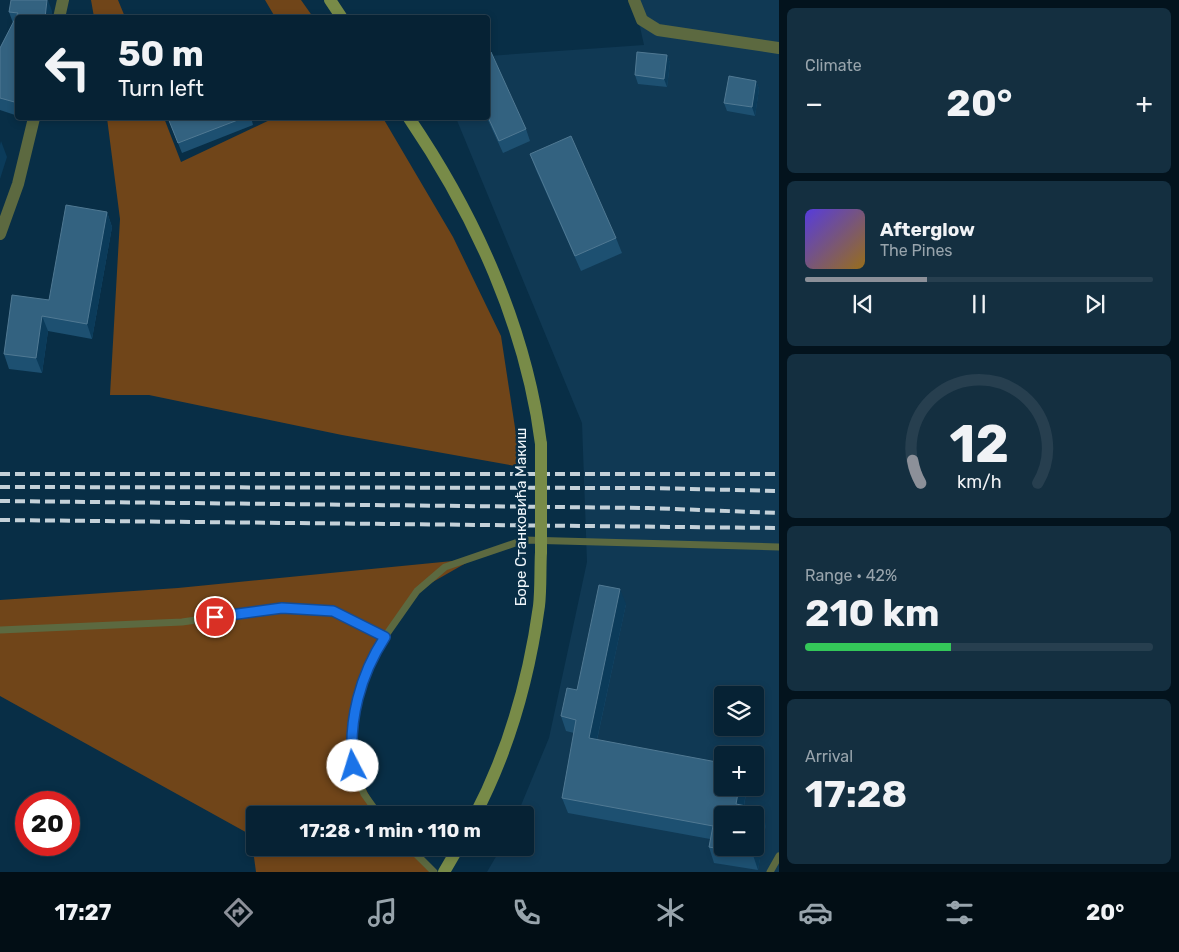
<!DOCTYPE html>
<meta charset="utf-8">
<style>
:root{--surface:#062234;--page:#142f40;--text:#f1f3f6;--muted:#98a4ac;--line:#273f4f;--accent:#8c9099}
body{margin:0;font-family:Rubik,sans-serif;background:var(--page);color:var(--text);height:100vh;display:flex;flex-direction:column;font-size:19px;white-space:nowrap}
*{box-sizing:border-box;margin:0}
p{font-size:16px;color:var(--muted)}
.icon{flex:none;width:28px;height:28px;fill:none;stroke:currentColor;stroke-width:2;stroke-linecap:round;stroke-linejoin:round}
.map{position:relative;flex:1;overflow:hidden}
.side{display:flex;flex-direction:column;gap:8px;padding:8px;background:#03131d;width:400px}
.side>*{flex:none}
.banner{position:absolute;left:15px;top:15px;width:475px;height:105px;border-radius:5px;box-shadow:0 2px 8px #0003,0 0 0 1px var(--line);background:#062234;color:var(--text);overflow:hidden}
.fabs{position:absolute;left:714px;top:686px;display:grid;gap:10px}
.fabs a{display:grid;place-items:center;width:50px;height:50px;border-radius:5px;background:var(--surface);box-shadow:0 2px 8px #0003,0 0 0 1px var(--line);font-size:25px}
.speed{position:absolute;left:15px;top:791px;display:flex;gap:10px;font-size:25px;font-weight:700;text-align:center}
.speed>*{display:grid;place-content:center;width:65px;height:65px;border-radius:50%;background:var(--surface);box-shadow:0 2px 8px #0003,0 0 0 1px var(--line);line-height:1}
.speed .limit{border:8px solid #d22;background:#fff;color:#111}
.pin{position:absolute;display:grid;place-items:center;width:42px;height:42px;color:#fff;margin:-21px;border:2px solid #fff;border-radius:50%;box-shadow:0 1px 5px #0007}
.me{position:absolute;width:55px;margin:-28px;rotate:355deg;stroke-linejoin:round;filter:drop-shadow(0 0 4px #0008)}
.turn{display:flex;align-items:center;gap:18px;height:105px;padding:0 20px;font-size:22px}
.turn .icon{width:65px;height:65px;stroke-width:2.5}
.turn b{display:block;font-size:35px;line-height:42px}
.big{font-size:38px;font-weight:700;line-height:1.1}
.side .tile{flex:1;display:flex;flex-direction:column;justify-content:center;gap:8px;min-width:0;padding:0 18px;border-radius:8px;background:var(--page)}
.side .dial{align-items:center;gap:0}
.dial svg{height:130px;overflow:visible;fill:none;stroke:var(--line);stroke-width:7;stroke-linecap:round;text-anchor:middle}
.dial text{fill:var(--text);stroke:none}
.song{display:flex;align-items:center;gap:15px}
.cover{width:60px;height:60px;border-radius:8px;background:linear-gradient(135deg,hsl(250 70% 55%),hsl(40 70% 35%))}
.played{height:5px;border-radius:2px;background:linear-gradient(90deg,var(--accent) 35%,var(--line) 35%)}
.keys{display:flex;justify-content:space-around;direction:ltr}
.heat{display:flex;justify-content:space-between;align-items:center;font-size:28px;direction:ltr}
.charge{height:8px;border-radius:4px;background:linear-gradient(90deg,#34c759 42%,var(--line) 0)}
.trip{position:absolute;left:246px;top:806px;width:288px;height:50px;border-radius:5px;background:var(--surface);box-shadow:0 2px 8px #0003,0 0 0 1px var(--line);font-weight:700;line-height:50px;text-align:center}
.tab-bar{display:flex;height:80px;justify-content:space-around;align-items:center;background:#020e15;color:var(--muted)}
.tab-bar .icon{width:35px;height:35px}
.tab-bar .on{color:var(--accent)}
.tab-bar b{font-size:22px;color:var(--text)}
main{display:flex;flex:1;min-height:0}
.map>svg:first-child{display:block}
</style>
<main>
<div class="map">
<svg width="779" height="872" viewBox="0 0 779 872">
<rect width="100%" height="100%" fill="#082e46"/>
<!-- built -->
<path fill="#103954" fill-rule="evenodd" d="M634,0H779V872H487L501,848H525V815H517L549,738L587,562L582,423L456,118H488V56L644,45ZM722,695H755V728H722ZM722,755H755V788H722ZM722,815H755V848H722Z"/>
<!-- green -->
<path fill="#704519" d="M91,0H118L125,17H94Z
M265,0H301L313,17H275Z
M107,118H164L181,162L274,118H383L453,237L501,336L521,467L342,435L149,395H110L120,219Z
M473,559L417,591L377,648L354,710L353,766L380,815H255V848H410L434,872H256L251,835L0,696V600L178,588Z"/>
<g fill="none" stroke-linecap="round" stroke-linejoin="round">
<!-- lane -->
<path stroke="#5c6940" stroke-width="7" d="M0,630L182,622L282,608L333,611L385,637
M379,815L364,794L353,766L351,744L354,710L377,648L417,591L445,567L524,540L779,547
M410,848L434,872
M770,872L779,856"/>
<!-- street -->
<path stroke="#5c6940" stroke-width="12" d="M634,0L642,20L658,30L779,48
M59,18L63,0
M0,234L18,184L34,118"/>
<!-- secondary -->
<path stroke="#788b48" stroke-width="12" d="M330,0L342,18
M409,118C475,215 526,327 541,444
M475,815C509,750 529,678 539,606C541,589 540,570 541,552
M444,872L458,848"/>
<!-- rail -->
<path stroke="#c4d1d9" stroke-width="4" stroke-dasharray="10 5" stroke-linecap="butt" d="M0,474H779
M0,487L649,488L779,491
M0,501L648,508L779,513
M0,520L779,528"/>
<!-- secondary-bridge -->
<path stroke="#788b48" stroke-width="12" d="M541,444V552"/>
</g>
<!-- wall -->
<path fill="#1d5071" d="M52,11V18H18V116L0,110V48L13,23L9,12Z
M488,54L526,129L530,141L503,153L487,118H488Z
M667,55L670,63L667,87L638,84L635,75Z
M756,81L759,89L755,116L727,111L724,103Z
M168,118H260L252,121L253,125L182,153Z
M530,154L616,238L622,253L581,271L536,170Z
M107,212L112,227L92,339L48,331L42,373L9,369L4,354L49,300Z
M626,604L597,740L722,788H747L744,806L766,824L758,870L714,863L709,847L710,839L568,813L562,798L574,733L566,731L561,716Z"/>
<!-- shaded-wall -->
<path fill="#0b3b5a" d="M47,0H48L52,11V18H45Z
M667,55L670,63L667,87L664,79Z
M756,81L759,89L755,116L752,107Z
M1,141L7,157L0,179V145Z
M107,212L112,227L92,339L87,324Z
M42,316L48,331L42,373L36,358Z
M620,589L626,604L594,753L589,738Z
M739,788H747L742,815L736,804Z
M761,809L766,824L758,870L753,855L754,848H755V842Z"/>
<!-- building -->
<path fill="#336280" stroke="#507993" d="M11,0H47L45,18L33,16L32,18H18V103L0,98V48L18,13L9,12Z
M239,15L240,18H231Z
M491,52L526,129L499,141L488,117V54Z
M637,52L667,55L664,79L635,75Z
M729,76L756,81L752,107L724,103Z
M168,118H243L178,143Z
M571,136L616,238L575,256L530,154Z
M66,205L107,212L87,324L42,316L36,358L4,354L12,295L49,300Z
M599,585L620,589L589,738L722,763V788H739L736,804L761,809L755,842V815H722V848H754L753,855L709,847L713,826L562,798L576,720L561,716L567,688L577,690Z"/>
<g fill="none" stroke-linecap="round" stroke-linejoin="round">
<!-- route casing -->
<g stroke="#114b97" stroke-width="12">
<path id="route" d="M215,617L282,608L333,611L385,637C360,675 348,721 353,766"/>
</g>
<!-- route -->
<use href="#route" stroke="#1a73e8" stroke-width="9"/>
</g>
<g text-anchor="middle" stroke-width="5" stroke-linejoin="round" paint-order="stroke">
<!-- street labels -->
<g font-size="15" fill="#eef5fa" stroke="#082e46">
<text transform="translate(521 517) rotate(-90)" y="5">Боре Станковића Макиш</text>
</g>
</g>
</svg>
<div class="fabs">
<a><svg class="icon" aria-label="layers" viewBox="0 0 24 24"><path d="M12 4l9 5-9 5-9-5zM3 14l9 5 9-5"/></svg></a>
<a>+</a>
<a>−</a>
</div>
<div class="speed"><div class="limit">20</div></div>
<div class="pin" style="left:215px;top:617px;background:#d93025"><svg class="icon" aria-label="arrive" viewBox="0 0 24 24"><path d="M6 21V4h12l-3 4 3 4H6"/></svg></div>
<svg class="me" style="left:353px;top:766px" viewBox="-20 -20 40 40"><circle r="19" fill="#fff"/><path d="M0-13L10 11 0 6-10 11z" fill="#1a73e8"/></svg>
<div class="trip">17:28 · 1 min · 110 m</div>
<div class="banner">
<div class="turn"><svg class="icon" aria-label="left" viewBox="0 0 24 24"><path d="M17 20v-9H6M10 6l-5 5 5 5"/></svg><div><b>50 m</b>Turn left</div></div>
</div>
</div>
<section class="side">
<div class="tile"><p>Climate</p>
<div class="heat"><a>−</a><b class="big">20°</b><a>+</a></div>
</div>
<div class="tile">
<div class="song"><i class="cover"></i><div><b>Afterglow</b><p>The Pines</p></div></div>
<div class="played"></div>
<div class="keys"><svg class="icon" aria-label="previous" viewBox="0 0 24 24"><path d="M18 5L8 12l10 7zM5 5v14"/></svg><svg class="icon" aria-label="pause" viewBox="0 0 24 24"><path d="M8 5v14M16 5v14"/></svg><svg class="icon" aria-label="next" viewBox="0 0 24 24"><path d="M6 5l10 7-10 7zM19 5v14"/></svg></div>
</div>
<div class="tile dial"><svg viewBox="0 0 100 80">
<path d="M14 69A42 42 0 1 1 86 69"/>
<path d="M14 69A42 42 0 0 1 9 55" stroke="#8c9099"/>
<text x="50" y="56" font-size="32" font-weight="700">12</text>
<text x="50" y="72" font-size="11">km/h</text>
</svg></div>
<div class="tile"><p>Range · 42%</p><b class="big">210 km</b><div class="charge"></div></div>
<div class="tile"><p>Arrival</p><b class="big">17:28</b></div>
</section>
</main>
<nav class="tab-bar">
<b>17:27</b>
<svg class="icon on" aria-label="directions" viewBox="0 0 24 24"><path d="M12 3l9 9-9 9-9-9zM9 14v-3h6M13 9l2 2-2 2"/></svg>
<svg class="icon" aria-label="music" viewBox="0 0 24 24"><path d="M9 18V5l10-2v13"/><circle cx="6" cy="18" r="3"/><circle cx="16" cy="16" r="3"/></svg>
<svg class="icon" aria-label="phone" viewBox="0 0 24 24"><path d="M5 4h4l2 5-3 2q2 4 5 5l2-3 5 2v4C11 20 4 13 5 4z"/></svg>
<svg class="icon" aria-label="climate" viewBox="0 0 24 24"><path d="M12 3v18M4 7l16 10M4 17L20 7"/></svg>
<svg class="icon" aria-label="car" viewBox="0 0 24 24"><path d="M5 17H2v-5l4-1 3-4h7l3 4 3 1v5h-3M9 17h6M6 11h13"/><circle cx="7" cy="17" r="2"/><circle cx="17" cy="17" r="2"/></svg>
<svg class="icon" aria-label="filters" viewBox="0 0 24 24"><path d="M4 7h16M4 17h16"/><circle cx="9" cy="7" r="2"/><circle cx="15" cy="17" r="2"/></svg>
<b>20°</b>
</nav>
